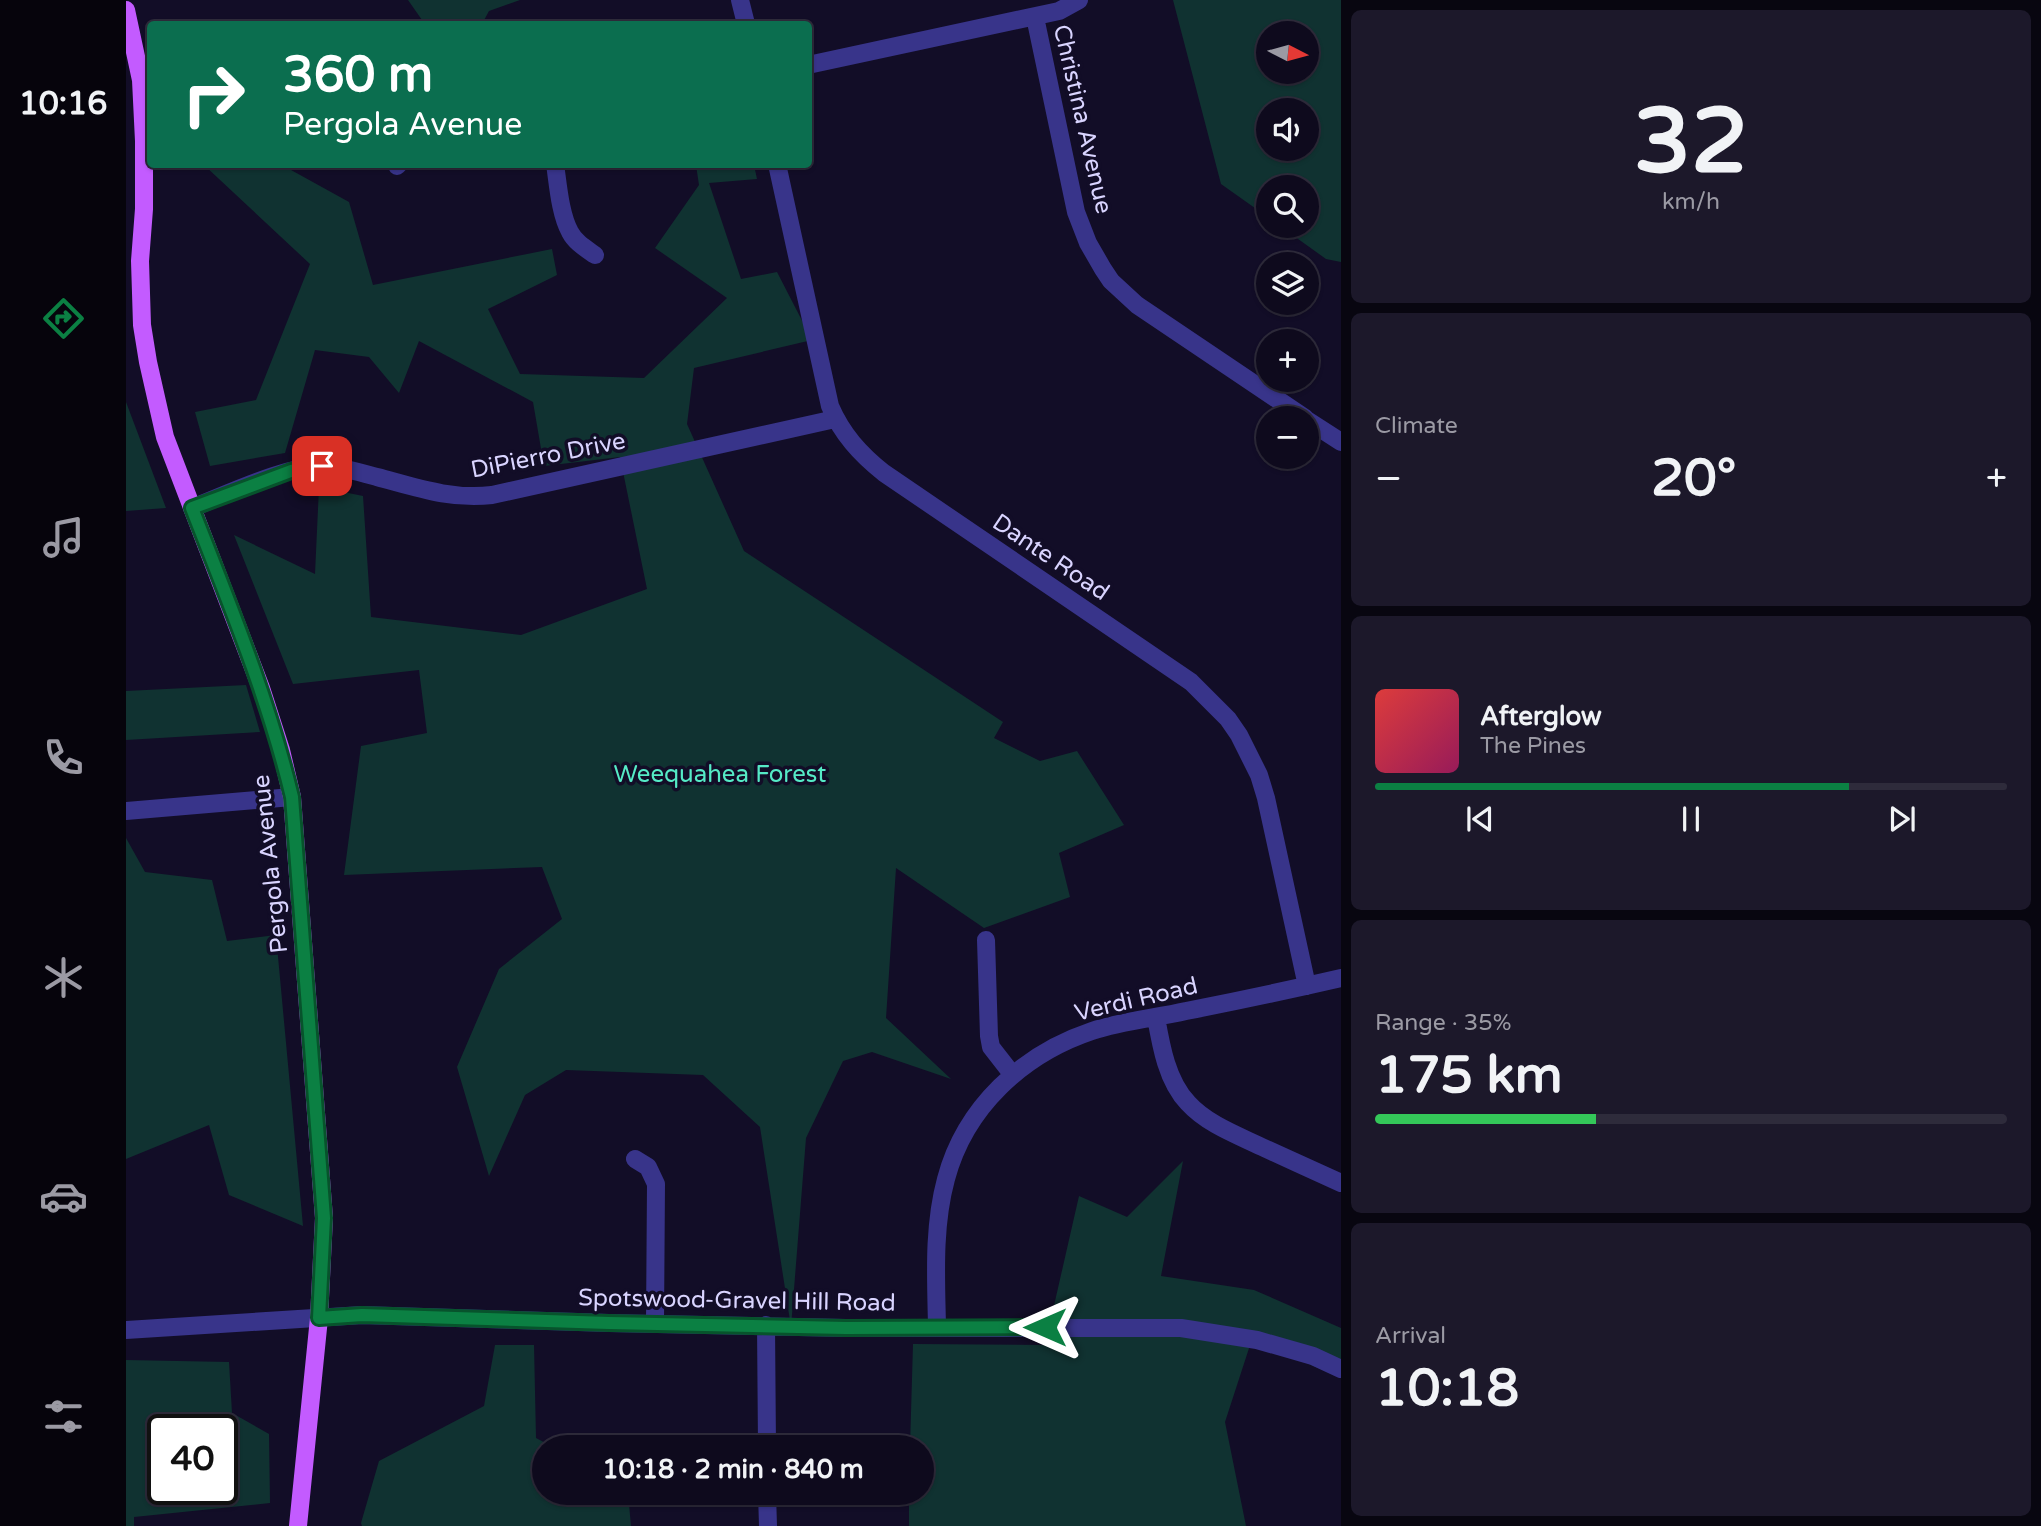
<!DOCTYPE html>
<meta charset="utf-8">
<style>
:root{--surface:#0e0a1d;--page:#1c182a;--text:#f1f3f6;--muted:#9b9aa4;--line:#2e2b3b;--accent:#0b8043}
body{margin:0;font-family:"Varela Round",sans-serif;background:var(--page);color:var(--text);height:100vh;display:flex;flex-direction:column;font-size:26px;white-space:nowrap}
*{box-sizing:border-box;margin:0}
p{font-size:23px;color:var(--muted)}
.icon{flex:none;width:38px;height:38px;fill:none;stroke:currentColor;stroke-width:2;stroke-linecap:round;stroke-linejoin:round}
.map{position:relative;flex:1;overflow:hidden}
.panel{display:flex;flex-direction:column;gap:10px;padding:10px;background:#080610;width:700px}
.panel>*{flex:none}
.banner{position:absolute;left:21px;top:21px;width:665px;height:147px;border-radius:7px;box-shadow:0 2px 5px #0004,0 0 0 2px var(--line);background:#0b6e4f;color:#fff;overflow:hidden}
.needle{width:46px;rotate:96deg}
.controls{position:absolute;left:1130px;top:21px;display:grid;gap:14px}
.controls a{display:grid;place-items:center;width:63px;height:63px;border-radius:50%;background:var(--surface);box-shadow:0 2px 5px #0004,0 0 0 2px var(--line);font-size:35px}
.speed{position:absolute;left:21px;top:1414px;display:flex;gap:14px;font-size:35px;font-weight:700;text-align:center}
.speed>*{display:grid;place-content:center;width:91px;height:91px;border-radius:50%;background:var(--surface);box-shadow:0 2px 5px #0004,0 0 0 2px var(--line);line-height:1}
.speed .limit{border:4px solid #111;border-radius:10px;background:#fff;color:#111}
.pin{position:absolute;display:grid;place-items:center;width:60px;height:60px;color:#fff;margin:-30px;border-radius:14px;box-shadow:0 4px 10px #0006}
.me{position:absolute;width:77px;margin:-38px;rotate:270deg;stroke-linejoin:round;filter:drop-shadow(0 0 5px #0008)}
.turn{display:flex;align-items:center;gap:24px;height:147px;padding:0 21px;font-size:32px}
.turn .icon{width:91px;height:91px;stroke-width:2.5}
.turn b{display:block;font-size:49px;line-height:60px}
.big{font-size:52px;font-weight:700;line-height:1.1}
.panel .card{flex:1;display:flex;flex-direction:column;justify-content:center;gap:10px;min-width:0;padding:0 24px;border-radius:10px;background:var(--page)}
.panel .dial{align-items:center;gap:0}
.dial b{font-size:91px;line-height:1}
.song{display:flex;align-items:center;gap:21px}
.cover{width:84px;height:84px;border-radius:10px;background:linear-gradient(135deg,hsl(0 70% 55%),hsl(330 70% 35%))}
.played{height:7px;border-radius:4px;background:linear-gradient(90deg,var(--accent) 75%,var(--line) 75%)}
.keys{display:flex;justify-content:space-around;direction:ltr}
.heat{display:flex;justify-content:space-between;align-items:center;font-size:38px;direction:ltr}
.charge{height:10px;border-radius:5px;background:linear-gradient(90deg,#34c759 35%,var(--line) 0)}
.trip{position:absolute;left:406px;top:1435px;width:402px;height:70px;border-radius:35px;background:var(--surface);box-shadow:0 2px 5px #0004,0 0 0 2px var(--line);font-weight:700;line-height:70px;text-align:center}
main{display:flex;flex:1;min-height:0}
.menu{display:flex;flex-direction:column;width:126px;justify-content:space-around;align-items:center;background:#06040c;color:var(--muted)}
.menu .icon{width:49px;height:49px}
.menu .active{color:var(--accent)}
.menu b{font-size:32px;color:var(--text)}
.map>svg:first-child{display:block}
</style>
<main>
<nav class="menu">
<b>10:16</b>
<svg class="icon active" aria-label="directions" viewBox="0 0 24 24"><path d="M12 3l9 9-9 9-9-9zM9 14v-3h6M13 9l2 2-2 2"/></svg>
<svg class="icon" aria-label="music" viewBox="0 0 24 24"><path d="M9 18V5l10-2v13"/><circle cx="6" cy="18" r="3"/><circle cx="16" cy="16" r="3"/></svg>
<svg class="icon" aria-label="phone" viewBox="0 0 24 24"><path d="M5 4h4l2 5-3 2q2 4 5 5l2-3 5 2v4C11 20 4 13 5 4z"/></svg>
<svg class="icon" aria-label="climate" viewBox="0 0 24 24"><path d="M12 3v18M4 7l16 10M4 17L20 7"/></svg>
<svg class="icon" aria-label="car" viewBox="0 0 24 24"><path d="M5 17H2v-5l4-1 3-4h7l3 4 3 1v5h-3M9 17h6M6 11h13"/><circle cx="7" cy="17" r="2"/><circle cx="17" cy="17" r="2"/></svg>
<svg class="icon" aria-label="filters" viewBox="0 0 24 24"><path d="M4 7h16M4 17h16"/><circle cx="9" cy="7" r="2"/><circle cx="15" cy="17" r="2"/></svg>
</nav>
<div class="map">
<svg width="1215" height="1526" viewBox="0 0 1215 1526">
<rect width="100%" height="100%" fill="#120d27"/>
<!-- green -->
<path fill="#103231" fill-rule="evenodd" d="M282,0H394L363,11L356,24H289L296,20Z
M1047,0H1215V262L1200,259L1154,226H1181V187H1143V218L1095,184ZM1181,33V72H1143V33ZM1143,110H1181V149H1143Z
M78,165H156L223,202L247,285L426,249L431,275L362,309L394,374L518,378L601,298L529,248L573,185L570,165H628L631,179L583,183L615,279L651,272L686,340L568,368L561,424L618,551L877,722L868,738L914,761L951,751L998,825L933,853L944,897L858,928L770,868L760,1018L825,1079L746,1052L717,1061L680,1138L665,1327L634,1127L577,1075L440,1070L399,1095L363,1176L331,1067L373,969L436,919L416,867L218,875L235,746L301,733L293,670L167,684L108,535L189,574L193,487L237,496L245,617L395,635L521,589L494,457L418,466L407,402L293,341L273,393L243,357L189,350L159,453L84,466L69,412L130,400L184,264Z
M0,402L40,508L0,511Z
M120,685L134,732L0,740V691Z
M0,838L19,872L86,880L101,941L150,935L177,1226L103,1195L83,1125L0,1159Z
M1057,1161L1035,1276L1128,1290L1215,1328V1378L1126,1339L1099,1422L1120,1526H783V1493H796V1447H784L787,1344L919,1345L953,1196L1001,1217Z
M369,1345H408L410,1438L427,1447H418V1493H502L505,1526H236L235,1523L253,1461L358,1406Z
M0,1360L103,1362L106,1413L143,1434L144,1503L8,1517V1526H0ZM37,1430H96V1489H37Z"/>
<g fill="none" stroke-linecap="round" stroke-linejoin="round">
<!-- minor -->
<path stroke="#38348a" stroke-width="18" d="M614,0L620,24
M909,17L950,212L962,243L977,269L985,281L1011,305L1179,418
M682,65L933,11L953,0
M429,164C432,184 434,214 444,232C449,242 459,248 469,255
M651,164L704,406C716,434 734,454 758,473L1065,682L1102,719L1113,735L1133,775L1140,798L1181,986
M271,166L273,164
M1181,420L1215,442
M66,508C102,494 162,465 198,466C216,467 233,472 251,477C289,487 325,500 366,495L709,419
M0,811L166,797
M860,940L863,1036L865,1047L886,1074
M1030,1017C1035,1046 1041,1081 1062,1103C1081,1124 1111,1135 1136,1147C1162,1159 1189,1171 1215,1183
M509,1159L522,1167L530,1184L529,1323
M640,1325L641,1447
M811,1326C810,1277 807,1227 820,1179C839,1107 897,1054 966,1031C996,1021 1029,1018 1060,1011C1111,1001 1163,990 1215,978
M0,1330L236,1315L483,1323L720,1328H1055L1131,1340L1187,1356L1215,1369
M641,1493L642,1526"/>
<!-- major -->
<path stroke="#c35bff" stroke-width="18" d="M0,10L15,80L18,141V209L14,261L16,325L22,362L39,437L135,688L155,750L166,797L198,1218L193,1318L172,1526"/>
</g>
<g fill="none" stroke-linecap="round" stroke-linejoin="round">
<!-- route casing -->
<g stroke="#07532c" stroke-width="18">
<path id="route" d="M196,466L165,471L66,508C103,603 142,697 166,797L198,1218L193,1318L236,1315L483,1323L720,1328L919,1327"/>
</g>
<!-- route -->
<use href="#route" stroke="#0b8043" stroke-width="12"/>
</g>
<g text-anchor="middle" stroke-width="7" stroke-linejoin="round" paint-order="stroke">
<!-- street labels -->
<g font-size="24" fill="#d9d4ff" stroke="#120d27">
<text transform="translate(957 119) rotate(77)" y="8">Christina Avenue</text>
<text transform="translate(422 455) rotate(-11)" y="8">DiPierro Drive</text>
<text transform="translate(925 557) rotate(34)" y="8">Dante Road</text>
<text transform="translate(144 864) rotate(-96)" y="8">Pergola Avenue</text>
<text transform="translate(1010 999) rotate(-13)" y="8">Verdi Road</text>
<text transform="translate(611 1300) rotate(1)" y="8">Spotswood-Gravel Hill Road</text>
</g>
<!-- park labels -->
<g font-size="24" fill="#55eac6" stroke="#120d27">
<text x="594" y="782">Weequahea Forest</text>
</g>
</g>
</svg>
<div class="controls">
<a><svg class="needle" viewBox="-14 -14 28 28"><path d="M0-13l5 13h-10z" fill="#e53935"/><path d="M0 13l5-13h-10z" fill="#9b9aa4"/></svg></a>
<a><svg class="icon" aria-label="sound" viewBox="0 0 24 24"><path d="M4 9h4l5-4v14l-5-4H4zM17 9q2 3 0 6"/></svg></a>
<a><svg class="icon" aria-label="search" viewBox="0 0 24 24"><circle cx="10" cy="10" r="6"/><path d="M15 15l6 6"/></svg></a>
<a><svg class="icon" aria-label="layers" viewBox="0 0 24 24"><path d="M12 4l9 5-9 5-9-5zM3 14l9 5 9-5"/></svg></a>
<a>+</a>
<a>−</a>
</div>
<div class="speed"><div class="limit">40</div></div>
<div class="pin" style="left:196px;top:466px;background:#d93025"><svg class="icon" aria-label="arrive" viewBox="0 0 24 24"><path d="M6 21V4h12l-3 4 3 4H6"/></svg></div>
<svg class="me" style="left:919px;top:1327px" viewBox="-20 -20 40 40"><path d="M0-17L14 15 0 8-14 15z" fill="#0b8043" stroke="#fff" stroke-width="4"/></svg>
<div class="trip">10:18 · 2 min · 840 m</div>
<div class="banner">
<div class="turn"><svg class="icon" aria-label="right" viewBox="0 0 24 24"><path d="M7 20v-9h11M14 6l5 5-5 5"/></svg><div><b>360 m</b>Pergola Avenue</div></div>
</div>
</div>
<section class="panel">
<div class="card dial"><b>32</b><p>km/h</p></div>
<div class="card"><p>Climate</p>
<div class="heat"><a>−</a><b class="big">20°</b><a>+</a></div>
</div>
<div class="card">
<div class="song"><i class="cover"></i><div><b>Afterglow</b><p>The Pines</p></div></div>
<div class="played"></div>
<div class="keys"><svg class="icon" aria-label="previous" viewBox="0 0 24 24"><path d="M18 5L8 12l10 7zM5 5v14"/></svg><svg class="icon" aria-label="pause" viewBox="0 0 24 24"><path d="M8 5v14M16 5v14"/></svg><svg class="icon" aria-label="next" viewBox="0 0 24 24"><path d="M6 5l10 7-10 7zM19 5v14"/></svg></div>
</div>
<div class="card"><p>Range · 35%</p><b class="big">175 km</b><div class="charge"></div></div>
<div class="card"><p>Arrival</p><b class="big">10:18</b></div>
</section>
</main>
